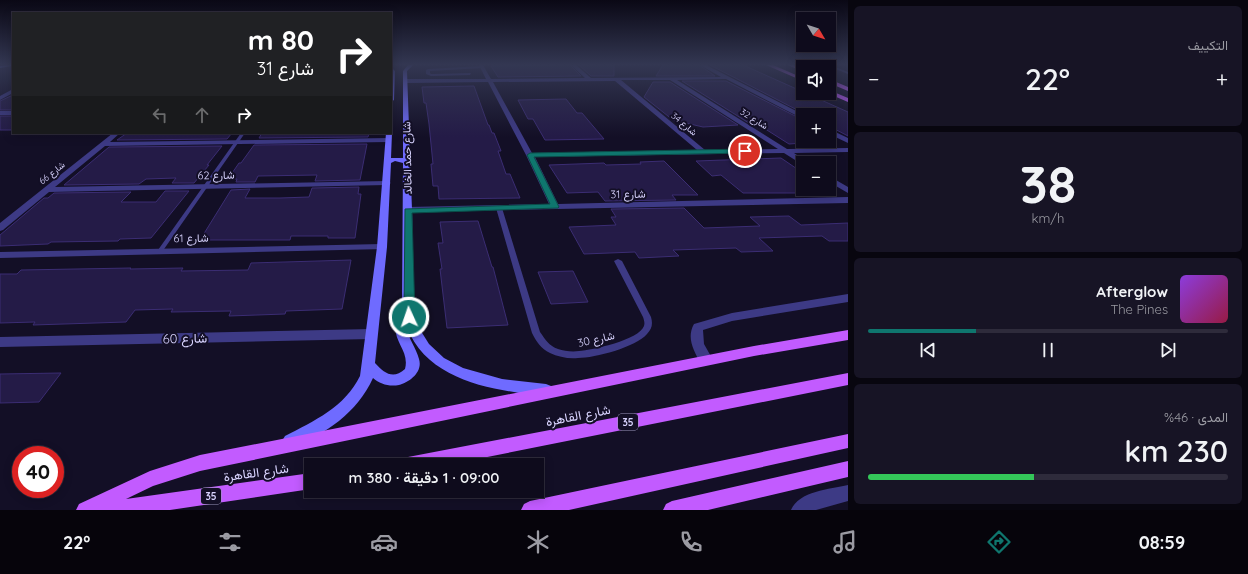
<!DOCTYPE html>
<html lang="ar">
<meta charset="utf-8">
<style>
:root{--surface:#0e0b1c;--page:#171425;--text:#f1f3f6;--muted:#9b9ba3;--line:#2e2b3b;--accent:#0f766e}
body{margin:0;font-family:Quicksand,Vazirmatn,sans-serif;background:var(--page);color:var(--text);direction:rtl;height:100vh;display:flex;flex-direction:column;font-size:15px;white-space:nowrap}
*{box-sizing:border-box;margin:0}
p{font-size:13px;color:var(--muted)}
.icon{flex:none;width:22px;height:22px;fill:none;stroke:currentColor;stroke-width:2;stroke-linecap:round;stroke-linejoin:round}
.map{position:relative;flex:1;overflow:hidden;direction:ltr}
.panel{display:flex;flex-direction:column;gap:6px;padding:6px;background:#08060f;width:400px}
.panel>*{flex:none}
.banner{position:absolute;left:12px;top:12px;width:380px;height:122px;border-radius:0px;box-shadow:0 2px 10px #0003,0 0 0 1px var(--line);direction:rtl;background:#202124;color:#fff;overflow:hidden}
.needle{width:26px;rotate:129deg}
.tools{position:absolute;left:796px;top:12px;display:grid;gap:8px}
.tools a{display:grid;place-items:center;width:40px;height:40px;border-radius:0px;background:var(--surface);box-shadow:0 2px 10px #0003,0 0 0 1px var(--line);font-size:20px}
.speed{position:absolute;left:12px;top:446px;display:flex;gap:8px;font-size:20px;font-weight:700;text-align:center}
.speed>*{display:grid;place-content:center;width:52px;height:52px;border-radius:50%;background:var(--surface);box-shadow:0 2px 10px #0003,0 0 0 1px var(--line);line-height:1}
.speed .limit{border:6px solid #d22;background:#fff;color:#111}
.pin{position:absolute;display:grid;place-items:center;width:34px;height:34px;color:#fff;margin:-17px;border:2px solid #fff;border-radius:50%;box-shadow:0 1px 4px #0007}
.me{position:absolute;width:44px;margin:-22px;rotate:357deg;stroke-linejoin:round;filter:drop-shadow(0 0 3px #0008)}
.turn{display:flex;align-items:center;gap:14px;height:84px;padding:0 12px;font-size:18px}
.turn .icon{width:52px;height:52px;stroke-width:2.5}
.turn b{display:block;font-size:28px;line-height:34px}
.lanes{display:flex;align-items:center;height:38px;padding:0 12px;background:#0003;justify-content:center;gap:20px;direction:ltr}
.lanes .off{opacity:.35}
.big{font-size:30px;font-weight:600;line-height:1.1}
.panel .widget{flex:1;display:flex;flex-direction:column;justify-content:center;gap:6px;min-width:0;padding:0 14px;border-radius:6px;background:var(--page)}
.panel .dial{align-items:center;gap:0}
.dial b{font-size:52px;line-height:1}
.song{display:flex;align-items:center;gap:12px}
.cover{width:48px;height:48px;border-radius:6px;background:linear-gradient(135deg,hsl(270 70% 55%),hsl(340 70% 35%))}
.played{height:4px;border-radius:2px;background:linear-gradient(90deg,var(--accent) 30%,var(--line) 30%)}
.keys{display:flex;justify-content:space-around;direction:ltr}
.heat{display:flex;justify-content:space-between;align-items:center;font-size:22px;direction:ltr}
.charge{height:6px;border-radius:3px;background:linear-gradient(90deg,#34c759 46%,var(--line) 0)}
.trip{position:absolute;left:304px;top:458px;width:240px;height:40px;border-radius:0px;background:var(--surface);box-shadow:0 2px 10px #0003,0 0 0 1px var(--line);font-weight:600;line-height:40px;text-align:center;direction:rtl}
.dock{display:flex;height:64px;justify-content:space-around;align-items:center;background:#06040b;color:var(--muted)}
.dock .icon{width:28px;height:28px}
.dock .current{color:var(--accent)}
.dock b{font-size:18px;color:var(--text)}
main{display:flex;flex:1;min-height:0}
.map>svg:first-child{display:block}
</style>
<main>
<section class="panel">
<div class="widget"><p>التكييف</p>
<div class="heat"><a>−</a><b class="big">22°</b><a>+</a></div>
</div>
<div class="widget dial"><b>38</b><p>km/h</p></div>
<div class="widget">
<div class="song"><i class="cover"></i><div><b>Afterglow</b><p>The Pines</p></div></div>
<div class="played"></div>
<div class="keys"><svg class="icon" aria-label="previous" viewBox="0 0 24 24"><path d="M18 5L8 12l10 7zM5 5v14"/></svg><svg class="icon" aria-label="pause" viewBox="0 0 24 24"><path d="M8 5v14M16 5v14"/></svg><svg class="icon" aria-label="next" viewBox="0 0 24 24"><path d="M6 5l10 7-10 7zM19 5v14"/></svg></div>
</div>
<div class="widget"><p>المدى · 46%</p><b class="big">230 km</b><div class="charge"></div></div>
</section>
<div class="map">
<svg width="848" height="510" viewBox="0 0 848 510">
<rect width="100%" height="100%" fill="#130f26"/>
<!-- building -->
<path fill="#241b47" stroke="#3b2d73" d="M570,65L581,76L498,77L491,66Z
M579,65H614V76H591Z
M663,65H699L715,76H656Z
M710,65H743L848,112V136L829,126V115H807Z
M682,81H726L803,120V143L789,144L759,125H752Z
M653,82H670L738,125L703,127L673,120L644,97Z
M474,86L488,125H489L492,133H494L501,151H498L506,174H510L520,198L439,199L438,186H433L431,164H433L429,124L426,103H424L422,87Z
M13,95V110H0V101Z
M566,99L577,113H582L604,139L545,140L533,119H528L518,100Z
M0,116H13V130H0Z
M127,133H232L227,139L117,140Z
M262,133H369L368,137L259,138Z
M367,144L360,180L315,181L317,175L258,176L255,182H236L237,179H228L239,163H241L254,145Z
M222,146L207,165H209L194,183H172L176,178L146,179L139,184L64,185L109,147Z
M781,158L803,173V193H743L721,175L712,176L696,161Z
M664,161L698,195H672L676,200L605,201L598,192L567,193L549,165L604,163L606,165L641,164L640,162Z
M359,187L358,194H361L355,238H328V236H291L290,240H200L231,190L250,189L245,198H280L309,197L312,188Z
M165,191H189L151,238L120,239L118,241L51,242L48,244L0,246V235L44,198H48L54,193L131,192L121,202H156Z
M684,208L704,228L760,226L750,217L789,216L801,225L848,223V241H829L822,236L759,238L773,251L741,252L736,248L673,250L679,256L639,258L635,252L584,254L569,227L616,225L611,217H616L611,209Z
M478,221L492,267H493L508,325L447,328L440,269H442L438,243H443L440,222Z
M351,260L342,309L286,311L285,314L229,316L231,311L171,312L173,309L135,310L126,322L33,325L35,322L0,323V274H17L21,270L131,268L130,269L183,268L181,271L248,270L251,263Z
M573,271L588,302L551,304L538,272Z
M61,373L39,402L0,403V374Z"/>
<g fill="none" stroke-linecap="round" stroke-linejoin="round">
<!-- lane -->
<path fill="#3d3a85" fill-rule="evenodd" d="M482,66L483,68L430,71V73L431,74L471,73L470,75L431,76L426,74V70L428,69Z
M833,66L848,72V74L833,68Z
M241,133H245L162,252H158L157,251L158,250Z
M499,206L502,208L540,332C545,339 549,346 558,349C564,351 572,352 579,351C592,350 639,340 644,326C645,323 644,320 643,317L614,261L618,259L622,261L651,317C653,324 652,329 647,334C636,347 595,358 578,358C569,359 558,357 550,353C541,349 536,341 532,333L496,208Z"/>
<!-- street -->
<path fill="#3d3a85" fill-rule="evenodd" d="M479,65H483L491,79L585,78L571,65H576L591,78L721,77L700,65H706L804,115L803,119L726,79L677,80L787,149L848,148V152L794,153L809,163H803V165L784,153L535,157L558,204L848,197V203L405,212L404,210L405,208L408,207L549,204L526,155L488,82L406,83L403,81L406,79H486ZM621,80H670L778,149L705,150ZM615,81L697,150L532,153L493,82Z
M13,89V93L0,100V96Z
M0,111H13V115H0Z
M829,129L848,138V143L829,134Z
M113,133H120L110,142L388,138L391,140L388,142L105,146L55,187L387,181L391,183L387,185L49,192L3,230L0,231V223Z
M829,176L848,187V193L829,182Z
M382,244L387,247L385,249L0,258V252Z
M848,294V302L732,321L703,330L704,344L713,360L711,364L706,365L701,364C694,351 686,338 694,324L732,313Z
M371,329L375,331L377,334L375,337L371,339L0,347V337Z
M848,485V501L816,510H791C799,491 830,489 848,485Z"/>
<!-- secondary -->
<path fill="#6f6bff" fill-rule="evenodd" d="M11,65V66L0,68V66Z
M408,65H413L407,71L412,210L414,305L419,328L429,344L444,358L463,368L502,379L546,384L551,386L553,390L551,394C540,398 526,394 514,392C472,386 423,371 407,327C408,339 416,347 419,359C423,372 410,382 399,385C389,387 380,384 373,378C357,413 326,434 290,448L285,446L282,441L285,436C314,421 345,407 360,376L377,247L386,133H391V132L392,133L391,158H403V71ZM395,161L403,163L402,306C383,339 411,346 405,369C393,380 384,373 375,363L387,247L391,163Z
M391,67L395,71L394,100L391,102Z"/>
<!-- primary -->
<path fill="#c25bff" fill-rule="evenodd" d="M766,65H773L803,78V81Z
M788,65H794L803,69V72Z
M829,79L848,87V91L829,83Z
M829,90L848,98V102L827,93H829Z
M848,330V340L754,356L200,471L153,486L126,499L311,473V489L170,510H76L79,504L150,471L200,455L754,346Z
M848,373V385L447,465H400L402,460L408,457Z
M848,434V448L569,510H521L524,504L530,501Z
M848,461V477L708,510H663L666,504L672,501Z"/>
</g>
<!-- sky -->
<linearGradient id="sky" x2="0" y2="1"><stop stop-color="#0a0815"/><stop offset="0.47" stop-color="#333752"/><stop offset="1" stop-color="#333752" stop-opacity="0"/></linearGradient>
<rect width="848" height="137" fill="url(#sky)"/>
<!-- route -->
<path fill="#0f766e" stroke="#0a4d48" d="M745,149L748,151L747,153L534,157L559,207L558,208L412,213L415,317L413,320H406L404,317L405,209L550,204L527,155L530,153Z"/>
<g text-anchor="middle" stroke-width="4" stroke-linejoin="round" paint-order="stroke">
<!-- far-street labels -->
<g font-size="9" fill="#d9d4ff" stroke="#130f26">
<text transform="translate(754 119) rotate(32)" y="3">شارع 32</text>
<text transform="translate(684 124) rotate(40)" y="3">شارع 34</text>
<text transform="translate(52 173) rotate(-39)" y="3">شارع 66</text>
</g>
<!-- shield labels -->
<g fill="#130f26" stroke="#9e99be" stroke-width="1">
<rect x="618" y="414" width="20" height="16" rx="3"/>
<rect x="201" y="488" width="20" height="16" rx="3"/>
</g>
<g font-size="10" font-weight="bold" fill="#d9d4ff">
<text x="628" y="426">35</text>
<text x="211" y="500">35</text>
</g>
<!-- street labels -->
<g font-size="11" fill="#d9d4ff" stroke="#130f26">
<text transform="translate(407 158) rotate(-91)" y="4">شارع حمد الخالد</text>
<text transform="translate(216 175) rotate(-1)" y="4">شارع 62</text>
<text transform="translate(628 194) rotate(-1)" y="4">شارع 31</text>
<text transform="translate(191 238) rotate(-1)" y="4">شارع 61</text>
<text transform="translate(596 339) rotate(-13)" y="4">شارع 30</text>
</g>
<!-- near-street labels -->
<g font-size="13" fill="#d9d4ff" stroke="#130f26">
<text transform="translate(185 338) rotate(-1)" y="5">شارع 60</text>
<text transform="translate(578 415) rotate(-11)" y="5">شارع القاهرة</text>
<text transform="translate(256 472) rotate(-8)" y="5">شارع القاهرة</text>
</g>
</g>
</svg>
<div class="tools">
<a><svg class="needle" viewBox="-14 -14 28 28"><path d="M0-13l5 13h-10z" fill="#e53935"/><path d="M0 13l5-13h-10z" fill="#9b9ba3"/></svg></a>
<a><svg class="icon" aria-label="sound" viewBox="0 0 24 24"><path d="M4 9h4l5-4v14l-5-4H4zM17 9q2 3 0 6"/></svg></a>
<a>+</a>
<a>−</a>
</div>
<div class="speed"><div class="limit">40</div></div>
<div class="pin" style="left:745px;top:151px;background:#d93025"><svg class="icon" aria-label="arrive" viewBox="0 0 24 24"><path d="M6 21V4h12l-3 4 3 4H6"/></svg></div>
<svg class="me" style="left:409px;top:317px" viewBox="-20 -20 40 40"><circle r="17" fill="#0f766e" stroke="#fff" stroke-width="3"/><path d="M0-11L8 9 0 5-8 9z" fill="#fff"/></svg>
<div class="trip">09:00 · 1 دقيقة · 380 m</div>
<div class="banner">
<div class="turn"><svg class="icon" aria-label="right" viewBox="0 0 24 24"><path d="M7 20v-9h11M14 6l5 5-5 5"/></svg><div><b>80 m</b>شارع 31</div></div>
<div class="lanes"><svg class="icon off" aria-label="left" viewBox="0 0 24 24"><path d="M17 20v-9H6M10 6l-5 5 5 5"/></svg><svg class="icon off" aria-label="ahead" viewBox="0 0 24 24"><path d="M12 20V5M6 11l6-6 6 6"/></svg><svg class="icon" aria-label="right" viewBox="0 0 24 24"><path d="M7 20v-9h11M14 6l5 5-5 5"/></svg></div>
</div>
</div>
</main>
<nav class="dock">
<b>08:59</b>
<svg class="icon current" aria-label="directions" viewBox="0 0 24 24"><path d="M12 3l9 9-9 9-9-9zM9 14v-3h6M13 9l2 2-2 2"/></svg>
<svg class="icon" aria-label="music" viewBox="0 0 24 24"><path d="M9 18V5l10-2v13"/><circle cx="6" cy="18" r="3"/><circle cx="16" cy="16" r="3"/></svg>
<svg class="icon" aria-label="phone" viewBox="0 0 24 24"><path d="M5 4h4l2 5-3 2q2 4 5 5l2-3 5 2v4C11 20 4 13 5 4z"/></svg>
<svg class="icon" aria-label="climate" viewBox="0 0 24 24"><path d="M12 3v18M4 7l16 10M4 17L20 7"/></svg>
<svg class="icon" aria-label="car" viewBox="0 0 24 24"><path d="M5 17H2v-5l4-1 3-4h7l3 4 3 1v5h-3M9 17h6M6 11h13"/><circle cx="7" cy="17" r="2"/><circle cx="17" cy="17" r="2"/></svg>
<svg class="icon" aria-label="filters" viewBox="0 0 24 24"><path d="M4 7h16M4 17h16"/><circle cx="9" cy="7" r="2"/><circle cx="15" cy="17" r="2"/></svg>
<b>22°</b>
</nav>
